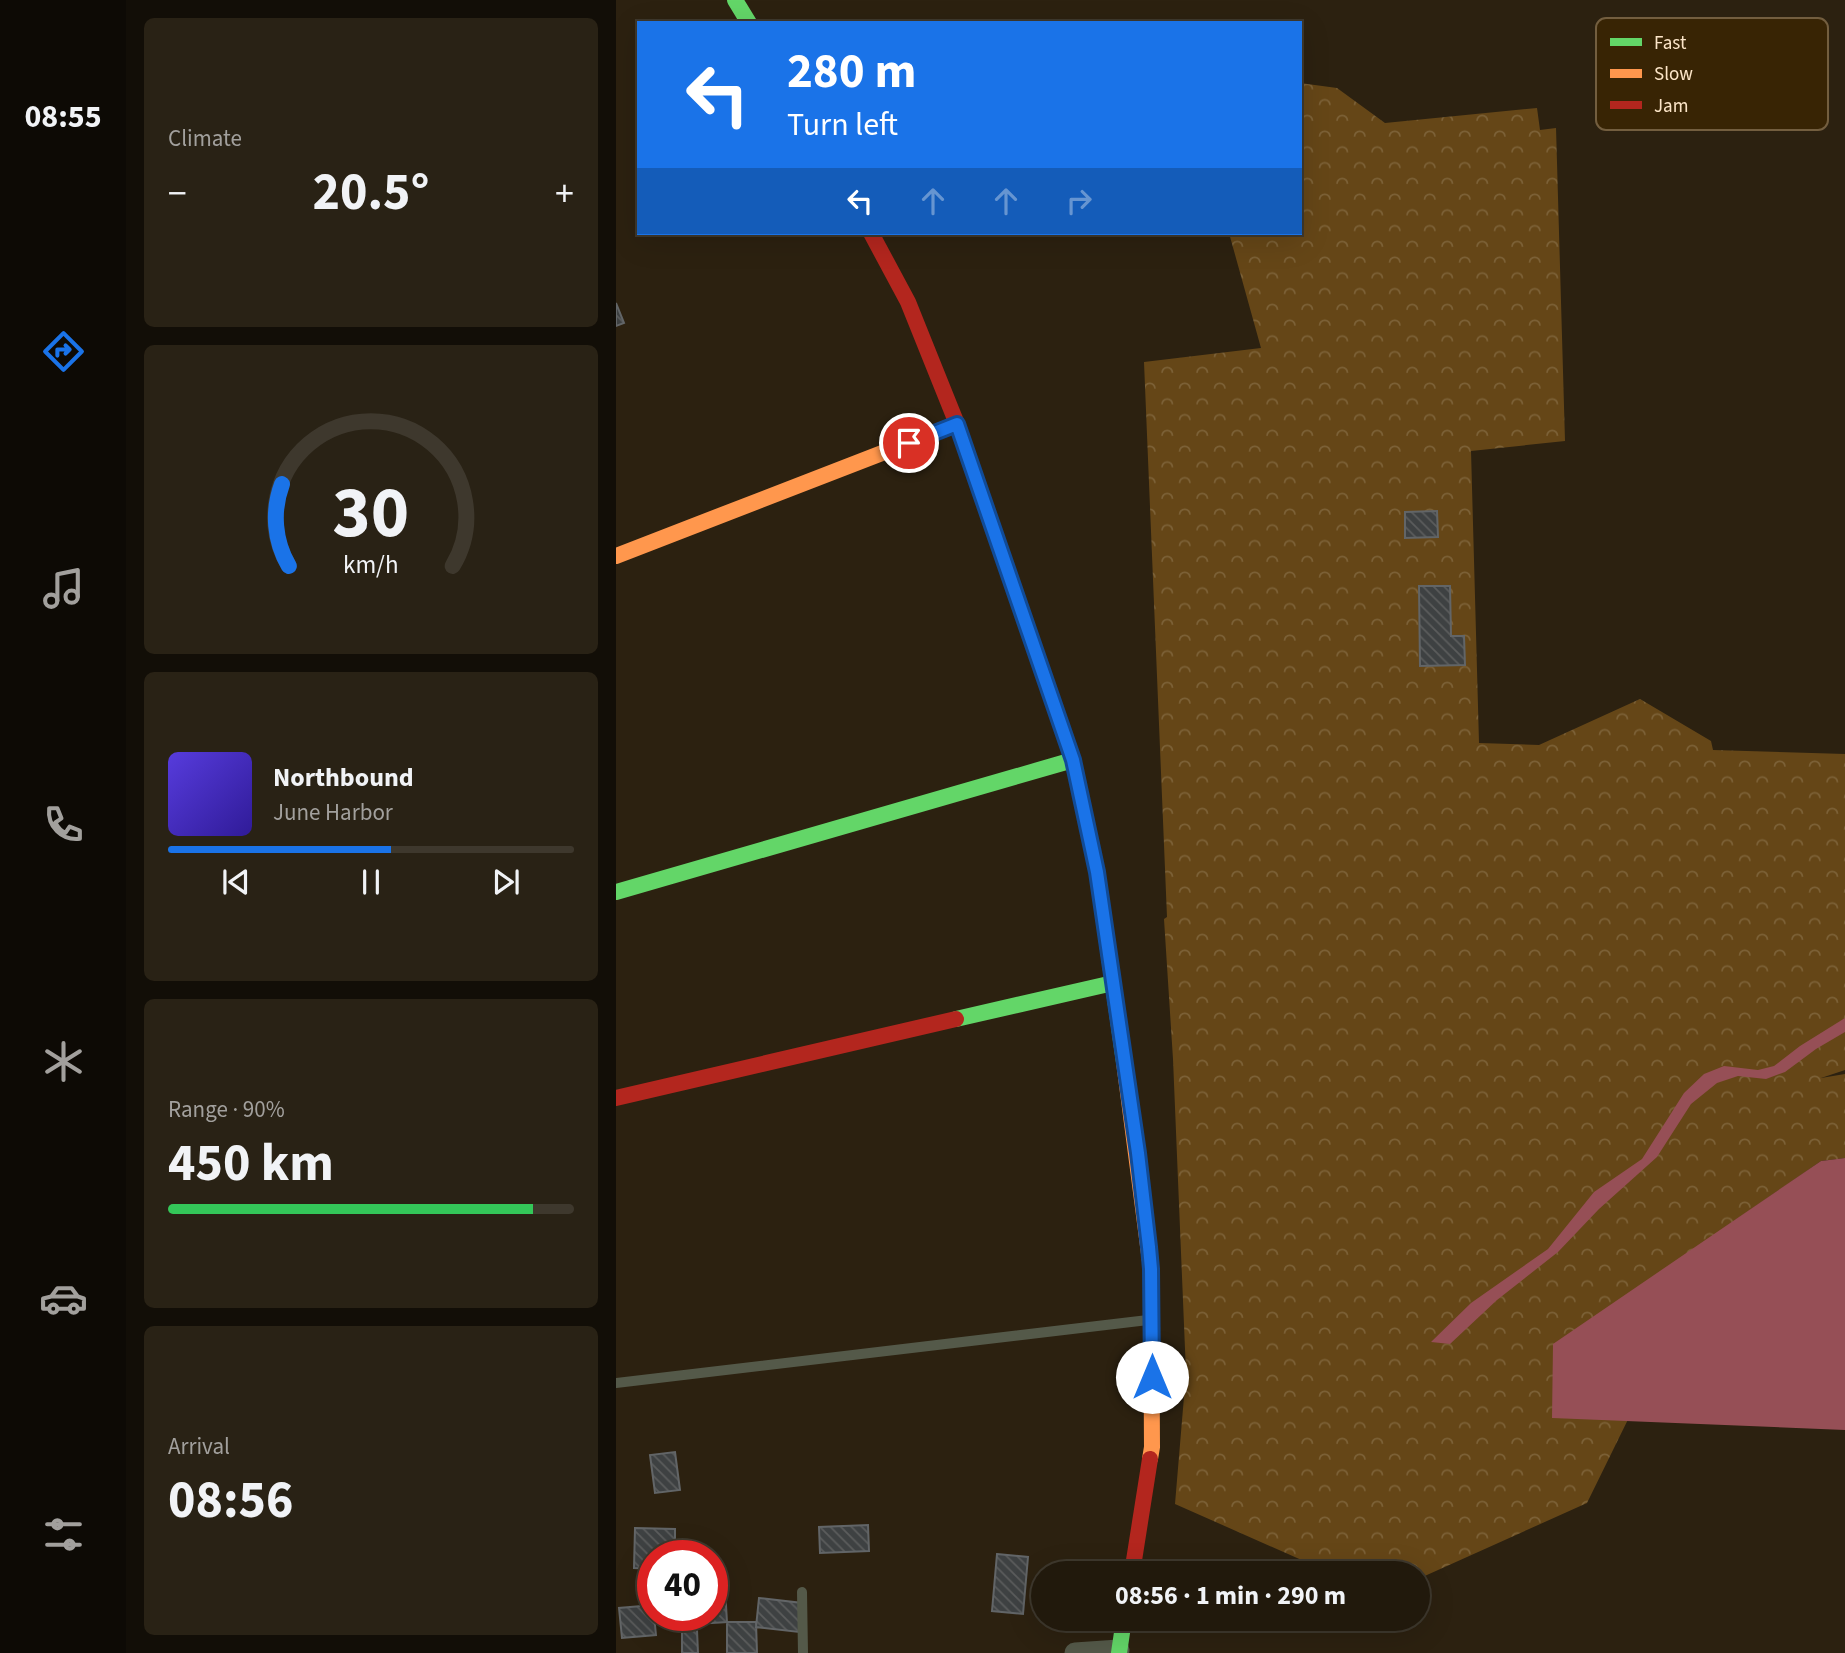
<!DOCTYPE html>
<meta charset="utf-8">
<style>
:root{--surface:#21190c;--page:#292215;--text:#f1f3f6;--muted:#a2a09d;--line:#3e382d;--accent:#1a73e8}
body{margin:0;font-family:"Source Sans 3",sans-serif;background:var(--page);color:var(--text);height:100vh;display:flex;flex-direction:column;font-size:26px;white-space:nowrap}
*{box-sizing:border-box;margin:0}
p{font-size:23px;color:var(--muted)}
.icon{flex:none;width:38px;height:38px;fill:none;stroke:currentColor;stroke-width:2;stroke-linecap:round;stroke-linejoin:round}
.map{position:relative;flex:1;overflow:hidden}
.details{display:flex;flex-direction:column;gap:18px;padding:18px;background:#120e07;width:490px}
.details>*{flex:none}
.top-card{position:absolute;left:21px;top:21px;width:665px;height:214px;border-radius:0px;box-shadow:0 7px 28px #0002,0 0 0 2px var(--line);background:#1a73e8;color:#fff;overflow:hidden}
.speed{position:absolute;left:21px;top:1540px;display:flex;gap:14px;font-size:35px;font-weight:700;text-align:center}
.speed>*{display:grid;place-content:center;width:91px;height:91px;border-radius:50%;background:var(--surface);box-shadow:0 7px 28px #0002,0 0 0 2px var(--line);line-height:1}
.speed .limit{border:10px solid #d22;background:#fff;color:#111}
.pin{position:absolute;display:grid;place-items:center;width:60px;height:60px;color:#fff;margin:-30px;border:4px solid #fff;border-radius:50%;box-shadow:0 2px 7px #0007}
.me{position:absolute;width:77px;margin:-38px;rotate:0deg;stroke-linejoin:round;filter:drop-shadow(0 0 5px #0008)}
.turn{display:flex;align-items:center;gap:24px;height:147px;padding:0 35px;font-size:32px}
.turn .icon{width:91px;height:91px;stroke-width:2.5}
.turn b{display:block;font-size:49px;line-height:60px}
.lanes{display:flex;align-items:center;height:66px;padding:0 35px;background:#0003;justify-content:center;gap:35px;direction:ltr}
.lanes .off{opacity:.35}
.big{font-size:52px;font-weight:700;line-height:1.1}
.details .tile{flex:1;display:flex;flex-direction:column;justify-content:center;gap:10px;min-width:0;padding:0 24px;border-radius:10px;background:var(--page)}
.details .dial{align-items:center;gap:0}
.dial svg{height:182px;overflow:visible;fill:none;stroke:var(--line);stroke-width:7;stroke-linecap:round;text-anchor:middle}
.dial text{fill:var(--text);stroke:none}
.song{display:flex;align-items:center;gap:21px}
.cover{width:84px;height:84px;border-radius:10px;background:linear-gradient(135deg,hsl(250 70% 55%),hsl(250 70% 35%))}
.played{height:7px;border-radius:4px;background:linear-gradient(90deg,var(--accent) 55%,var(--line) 55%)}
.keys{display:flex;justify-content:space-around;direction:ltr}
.heat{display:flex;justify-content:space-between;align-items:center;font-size:38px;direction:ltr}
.charge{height:10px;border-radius:5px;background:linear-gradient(90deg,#34c759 90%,var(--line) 0)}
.trip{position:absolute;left:415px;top:1561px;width:399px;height:70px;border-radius:35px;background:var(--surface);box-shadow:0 7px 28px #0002,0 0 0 2px var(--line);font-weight:700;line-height:70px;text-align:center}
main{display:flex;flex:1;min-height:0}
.dock{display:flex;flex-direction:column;width:126px;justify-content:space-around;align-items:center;background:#0d0a05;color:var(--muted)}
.dock .icon{width:49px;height:49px}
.dock .on{color:var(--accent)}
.dock b{font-size:32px;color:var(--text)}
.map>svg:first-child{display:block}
</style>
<main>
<nav class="dock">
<b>08:55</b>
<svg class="icon on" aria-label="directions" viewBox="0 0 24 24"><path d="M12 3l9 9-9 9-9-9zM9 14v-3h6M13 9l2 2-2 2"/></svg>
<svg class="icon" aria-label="music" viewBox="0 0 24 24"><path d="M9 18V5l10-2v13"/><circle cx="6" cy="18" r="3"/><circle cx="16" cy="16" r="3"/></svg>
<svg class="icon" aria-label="phone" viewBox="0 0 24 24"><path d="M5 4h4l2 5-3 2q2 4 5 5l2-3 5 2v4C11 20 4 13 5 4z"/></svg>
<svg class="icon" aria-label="climate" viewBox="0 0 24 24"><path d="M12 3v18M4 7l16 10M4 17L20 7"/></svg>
<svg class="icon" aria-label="car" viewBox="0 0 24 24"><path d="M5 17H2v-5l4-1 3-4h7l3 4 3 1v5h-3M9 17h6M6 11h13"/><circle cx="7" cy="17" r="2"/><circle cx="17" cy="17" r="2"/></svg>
<svg class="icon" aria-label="filters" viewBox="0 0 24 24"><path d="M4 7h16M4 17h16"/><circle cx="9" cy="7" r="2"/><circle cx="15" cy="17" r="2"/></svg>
</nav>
<section class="details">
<div class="tile"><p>Climate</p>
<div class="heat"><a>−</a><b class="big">20.5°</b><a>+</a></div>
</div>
<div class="tile dial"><svg viewBox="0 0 100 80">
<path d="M14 69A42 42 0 1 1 86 69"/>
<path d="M14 69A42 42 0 0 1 11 33" stroke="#1a73e8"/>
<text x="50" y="56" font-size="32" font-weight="700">30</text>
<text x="50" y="72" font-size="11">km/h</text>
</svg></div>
<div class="tile">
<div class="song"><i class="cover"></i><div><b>Northbound</b><p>June Harbor</p></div></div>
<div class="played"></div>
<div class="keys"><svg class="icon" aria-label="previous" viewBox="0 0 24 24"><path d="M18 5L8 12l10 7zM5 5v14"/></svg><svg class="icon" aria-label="pause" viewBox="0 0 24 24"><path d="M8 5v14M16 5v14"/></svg><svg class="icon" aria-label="next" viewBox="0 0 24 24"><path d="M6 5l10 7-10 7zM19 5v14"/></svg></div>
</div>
<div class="tile"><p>Range · 90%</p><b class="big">450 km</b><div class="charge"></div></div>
<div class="tile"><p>Arrival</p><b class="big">08:56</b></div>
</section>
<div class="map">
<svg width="1229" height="1653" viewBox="0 0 1229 1653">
<defs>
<pattern id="forest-crowns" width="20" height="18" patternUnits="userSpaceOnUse" patternTransform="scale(1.75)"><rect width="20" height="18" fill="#654617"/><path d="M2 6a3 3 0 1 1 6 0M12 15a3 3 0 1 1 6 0" fill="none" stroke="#7c6137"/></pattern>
<pattern id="building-back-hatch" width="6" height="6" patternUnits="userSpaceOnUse" patternTransform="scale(1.75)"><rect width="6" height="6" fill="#3e4142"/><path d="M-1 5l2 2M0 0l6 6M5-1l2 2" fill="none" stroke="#5b5c5c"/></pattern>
</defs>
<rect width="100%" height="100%" fill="#2c2110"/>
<!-- forest -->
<path fill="url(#forest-crowns)" d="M684,83L721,88L769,123L921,108L924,130L940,128L949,441L855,451L863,743L923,745L1024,699L1095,741L1097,750L1229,754V1070L1205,1078L1229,1074V1158L1205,1161L1105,1230L971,1503L802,1579V1573H715L559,1504L570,1373L557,1059L548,919L551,917L528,362L645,348L613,233H684Z"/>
<!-- water -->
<path fill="#964f56" d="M1229,1018V1032L1200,1049L1169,1072L1150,1079L1122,1076L1101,1083L1075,1104L1041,1157L983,1209L942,1252L881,1300L834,1344L815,1342L855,1303L932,1249L978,1192L1026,1159L1068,1093L1088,1074L1108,1066L1142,1070L1158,1066L1184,1046Z
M1229,1158V1430L936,1418L937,1344L1205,1161Z"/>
<!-- building -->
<path fill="url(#building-back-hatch)" stroke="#626567" stroke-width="2" d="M0,303L8,323L0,326Z
M821,511L822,537L789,538V512Z
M803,586H834L835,636H848L849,665L804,666Z
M59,1452L64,1490L39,1493L34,1455Z
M252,1525L253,1551L204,1553L203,1527Z
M19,1528L59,1529V1556H37V1569L18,1568Z
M381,1554L412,1557L407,1614L376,1611Z
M108,1571L111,1622L81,1624L80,1615H96V1572Z
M143,1598L186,1603L183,1632L140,1627Z
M37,1605L40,1635L6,1638L3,1608Z
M56,1615H80L81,1629L57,1631Z
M111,1622H140L141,1653H111Z
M66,1630H81L82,1653H66Z"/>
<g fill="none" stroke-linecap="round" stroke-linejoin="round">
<!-- lane -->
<path stroke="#545949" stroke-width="10" d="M0,1383L532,1320
M186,1592L187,1653"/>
<!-- street -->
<path stroke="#545949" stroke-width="21" d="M459,1653L503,1650"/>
<!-- fast -->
<path stroke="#63d668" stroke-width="16" d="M119,0L133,23
M366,496L457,760L481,872L508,1062
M0,892L457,760
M340,1019L497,983
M503,1653L508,1619"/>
<!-- slow -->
<path stroke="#ff974d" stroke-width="16" d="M0,556L341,424
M508,1062L535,1269L536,1447L534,1459"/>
<!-- jam -->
<path stroke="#b3261e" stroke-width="16" d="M255,233L292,302L341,424L366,496
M0,1098L340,1019
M516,1573L534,1459"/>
</g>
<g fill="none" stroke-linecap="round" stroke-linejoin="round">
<!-- route casing -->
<g stroke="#114b97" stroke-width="18">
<path id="route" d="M293,443L341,424L457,760L481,872L522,1153L533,1247L535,1269L536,1377"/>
</g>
<!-- route -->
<use href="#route" stroke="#1a73e8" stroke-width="12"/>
</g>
<!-- legend -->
<rect x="980" y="18" width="232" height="112" rx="10" fill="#382404" stroke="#735e3f" stroke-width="2"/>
<rect x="994" y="38" width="32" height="8" fill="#63d668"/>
<rect x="994" y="69" width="32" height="9" fill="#ff974d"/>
<rect x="994" y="101" width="32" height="8" fill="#b3261e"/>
<g font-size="19" fill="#fce5c8">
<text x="1038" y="49">Fast</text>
<text x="1038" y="80">Slow</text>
<text x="1038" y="112">Jam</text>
</g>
</svg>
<div class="speed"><div class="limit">40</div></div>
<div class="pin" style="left:293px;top:443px;background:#d93025"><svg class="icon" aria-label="arrive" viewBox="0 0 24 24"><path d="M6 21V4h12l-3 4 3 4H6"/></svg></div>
<svg class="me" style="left:536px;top:1377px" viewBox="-20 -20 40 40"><circle r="19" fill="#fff"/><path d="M0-13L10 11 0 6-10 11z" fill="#1a73e8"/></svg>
<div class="trip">08:56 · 1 min · 290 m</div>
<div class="top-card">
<div class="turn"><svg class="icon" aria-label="left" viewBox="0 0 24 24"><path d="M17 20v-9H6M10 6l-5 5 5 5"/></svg><div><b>280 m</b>Turn left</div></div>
<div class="lanes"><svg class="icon" aria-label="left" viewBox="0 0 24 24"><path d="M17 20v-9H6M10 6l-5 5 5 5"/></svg><svg class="icon off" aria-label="ahead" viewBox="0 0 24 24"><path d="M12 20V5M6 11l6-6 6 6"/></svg><svg class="icon off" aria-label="ahead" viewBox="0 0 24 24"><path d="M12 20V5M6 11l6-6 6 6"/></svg><svg class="icon off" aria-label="right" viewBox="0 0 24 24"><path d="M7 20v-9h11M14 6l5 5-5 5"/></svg></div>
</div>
</div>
</main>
